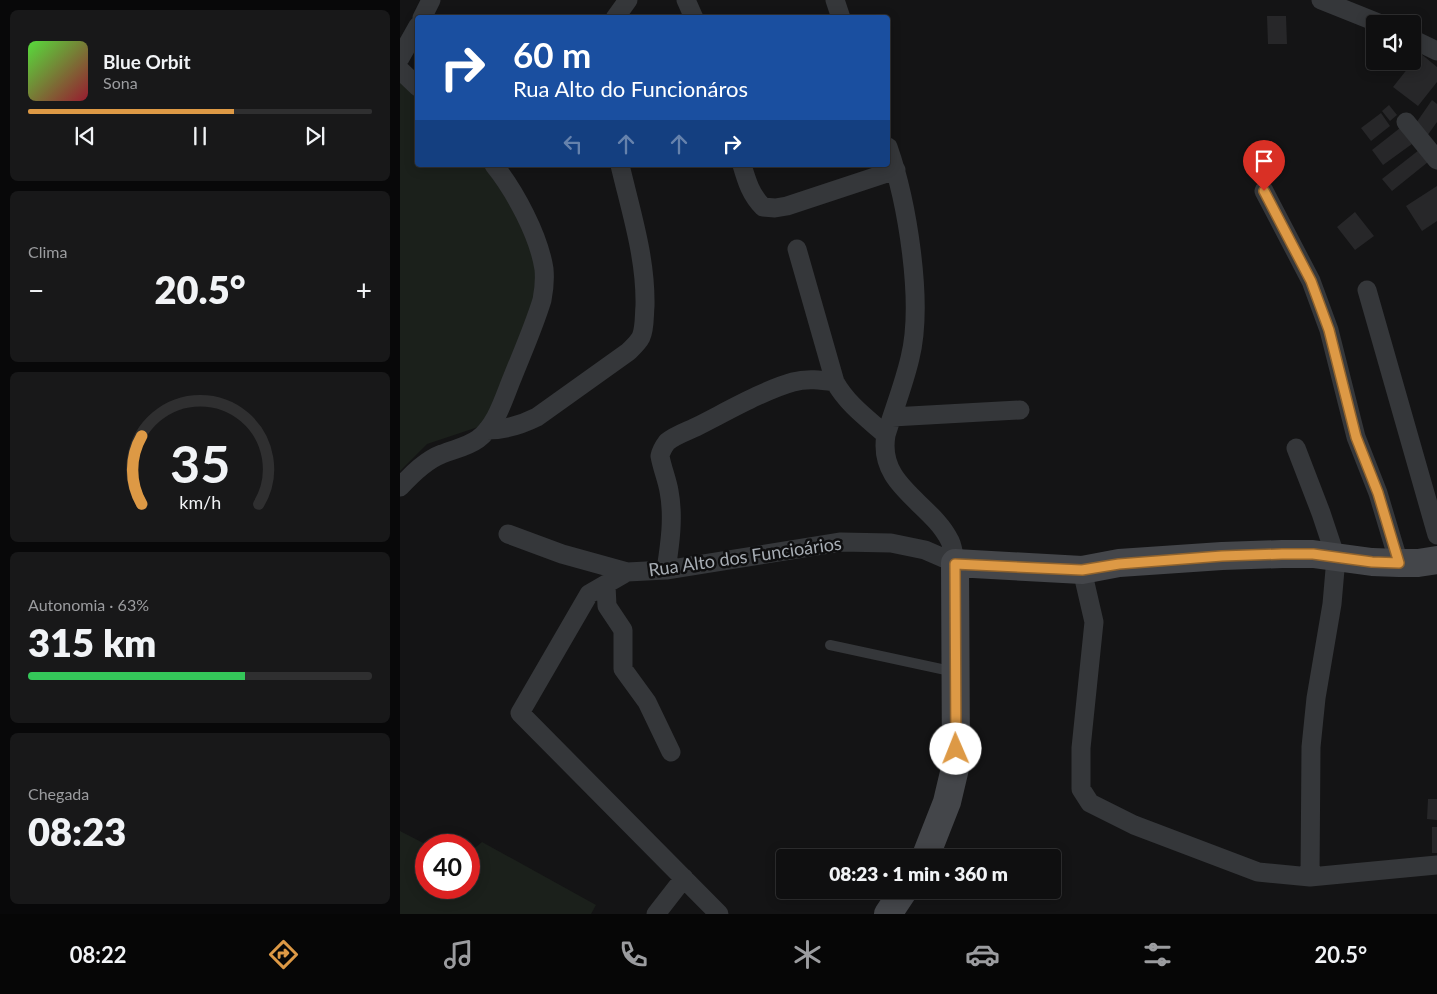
<!DOCTYPE html>
<html lang="pt">
<meta charset="utf-8">
<style>
:root{--surface:#0f0f10;--page:#181819;--text:#f1f3f6;--muted:#9b9c9f;--line:#2f2f30;--accent:#dd9945}
body{margin:0;font-family:Lato,sans-serif;background:var(--page);color:var(--text);height:100vh;display:flex;flex-direction:column;font-size:19px;white-space:nowrap}
*{box-sizing:border-box;margin:0}
p{font-size:16px;color:var(--muted)}
.icon{flex:none;width:28px;height:28px;fill:none;stroke:currentColor;stroke-width:2;stroke-linecap:round;stroke-linejoin:round}
.map{position:relative;flex:1;overflow:hidden}
.side{display:flex;flex-direction:column;gap:10px;padding:10px;background:#080809;width:400px}
.side>*{flex:none}
.top-card{position:absolute;left:15px;top:15px;width:475px;height:152px;border-radius:5px;box-shadow:0 2px 12px #0003,0 0 0 1px var(--line);background:#1a4fa0;color:#fff;overflow:hidden}
.controls{position:absolute;left:966px;top:15px;display:grid;gap:10px}
.controls a{display:grid;place-items:center;width:55px;height:55px;border-radius:5px;background:var(--surface);box-shadow:0 2px 12px #0003,0 0 0 1px var(--line);font-size:25px}
.speed{position:absolute;left:15px;top:834px;display:flex;gap:10px;font-size:25px;font-weight:700;text-align:center}
.speed>*{display:grid;place-content:center;width:65px;height:65px;border-radius:50%;background:var(--surface);box-shadow:0 2px 12px #0003,0 0 0 1px var(--line);line-height:1}
.speed .limit{border:8px solid #d22;background:#fff;color:#111}
.pin{position:absolute;display:grid;place-items:center;width:42px;height:42px;color:#fff;margin:-51px -21px;border-radius:50% 50% 50% 0;rotate:-45deg;box-shadow:0 0 5px #0007}
.pin .icon{rotate:45deg}
.me{position:absolute;width:55px;margin:-28px;rotate:359deg;stroke-linejoin:round;filter:drop-shadow(0 0 4px #0008)}
.turn{display:flex;align-items:center;gap:18px;height:105px;padding:0 15px;font-size:22px}
.turn .icon{width:65px;height:65px;stroke-width:2.5}
.turn b{display:block;font-size:35px;line-height:42px}
.lanes{display:flex;align-items:center;height:48px;padding:0 15px;background:#0003;justify-content:center;gap:25px;direction:ltr}
.lanes .off{opacity:.35}
.big{font-size:38px;font-weight:800;line-height:1.1}
.side .tile{flex:1;display:flex;flex-direction:column;justify-content:center;gap:8px;min-width:0;padding:0 18px;border-radius:8px;background:var(--page)}
.side .dial{align-items:center;gap:0}
.dial svg{height:130px;overflow:visible;fill:none;stroke:var(--line);stroke-width:7;stroke-linecap:round;text-anchor:middle}
.dial text{fill:var(--text);stroke:none}
.song{display:flex;align-items:center;gap:15px}
.cover{width:60px;height:60px;border-radius:8px;background:linear-gradient(135deg,hsl(110 70% 55%),hsl(350 70% 35%))}
.played{height:5px;border-radius:2px;background:linear-gradient(90deg,var(--accent) 60%,var(--line) 60%)}
.keys{display:flex;justify-content:space-around;direction:ltr}
.heat{display:flex;justify-content:space-between;align-items:center;font-size:28px;direction:ltr}
.charge{height:8px;border-radius:4px;background:linear-gradient(90deg,#34c759 63%,var(--line) 0)}
.trip{position:absolute;left:376px;top:849px;width:285px;height:50px;border-radius:5px;background:var(--surface);box-shadow:0 2px 12px #0003,0 0 0 1px var(--line);font-weight:800;line-height:50px;text-align:center}
.tabs{display:flex;height:80px;justify-content:space-around;align-items:center;background:#060606;color:var(--muted)}
.tabs .icon{width:35px;height:35px}
.tabs .on{color:var(--accent)}
.tabs b{font-size:22px;color:var(--text)}
main{display:flex;flex:1;min-height:0}
.map>svg:first-child{display:block}
</style>
<main>
<section class="side">
<div class="tile">
<div class="song"><i class="cover"></i><div><b>Blue Orbit</b><p>Sona</p></div></div>
<div class="played"></div>
<div class="keys"><svg class="icon" aria-label="previous" viewBox="0 0 24 24"><path d="M18 5L8 12l10 7zM5 5v14"/></svg><svg class="icon" aria-label="pause" viewBox="0 0 24 24"><path d="M8 5v14M16 5v14"/></svg><svg class="icon" aria-label="next" viewBox="0 0 24 24"><path d="M6 5l10 7-10 7zM19 5v14"/></svg></div>
</div>
<div class="tile"><p>Clima</p>
<div class="heat"><a>−</a><b class="big">20.5°</b><a>+</a></div>
</div>
<div class="tile dial"><svg viewBox="0 0 100 80">
<path d="M14 69A42 42 0 1 1 86 69"/>
<path d="M14 69A42 42 0 0 1 14 27" stroke="#dd9945"/>
<text x="50" y="56" font-size="32" font-weight="700">35</text>
<text x="50" y="72" font-size="11">km/h</text>
</svg></div>
<div class="tile"><p>Autonomia · 63%</p><b class="big">315 km</b><div class="charge"></div></div>
<div class="tile"><p>Chegada</p><b class="big">08:23</b></div>
</section>
<div class="map">
<svg width="1037" height="914" viewBox="0 0 1037 914">
<rect width="100%" height="100%" fill="#141415"/>
<!-- green -->
<path fill="#1b201b" d="M0,81L17,88L18,165H87L115,196L144,270L93,422L27,444L0,471Z
M0,831L27,845L26,888H69V853L82,842L196,905L191,914H0Z"/>
<!-- building -->
<path fill="#272729" d="M867,16H886L887,44H868Z
M1020,53L1037,67V82L1018,106L993,87Z
M1032,100L1037,104V122L1027,136L1014,126Z
M989,105L997,115L990,121L982,111Z
M981,113L990,126L971,141L961,128Z
M1000,128L1012,144L983,165L972,150Z
M1019,150L1028,162L992,191L982,179Z
M1037,186V221L1022,231L1006,206Z
M955,212L974,236L955,250L937,227Z
M1028,799H1037V820L1027,819Z
M1032,827H1037V853H1032Z"/>
<g fill="none" stroke-linecap="round" stroke-linejoin="round">
<!-- lane -->
<path stroke="#35373a" stroke-width="10" d="M430,645L555,672"/>
<!-- street -->
<path stroke="#35373a" stroke-width="19" d="M286,0L294,18
M435,0L441,18
M921,0L981,24
M22,18L31,0
M215,18L228,0
M1012,39L1037,51
M0,58L18,26
M0,70L18,87
M1006,122L1037,160
M488,147C507,201 524,302 510,358C504,384 494,409 486,435C477,486 531,502 550,541C553,547 554,556 555,563
M342,165C347,182 351,195 363,207L375,208L387,206L496,170
M864,191L911,281L929,330L956,437L978,493L999,563
M397,249L435,382C447,404 468,419 486,435
M967,290L1037,535
M492,417L620,410
M87,430C105,430 121,425 137,417L228,352C233,347 238,343 241,337C245,328 244,316 245,306C246,258 231,212 220,165
M896,448L921,513L936,558L932,604L916,698L911,747L910,877
M0,487C12,474 26,460 42,454C54,449 67,447 78,439C97,425 104,397 113,376C123,351 134,326 142,300C144,290 145,280 144,269C139,236 115,191 94,165
M108,534L162,554L227,572L266,570L441,542L491,543L525,550L555,563
M266,570C270,544 274,517 269,491C267,479 262,468 260,456C261,451 264,446 267,442C275,435 288,431 298,426C326,412 364,390 393,382C407,378 421,380 435,382
M682,570L694,622L681,748V789L690,803L734,825L858,872L910,877L1037,865
M227,572L189,594L120,713L319,914
M206,585L207,606L223,630V669L247,702L271,752
M256,914L284,878"/>
<!-- secondary -->
<path stroke="#44464a" stroke-width="28" d="M525,858L547,802L556,764L555,563L682,570L719,563L822,556L882,554H913L972,562L999,563H1018L1037,560
M488,914L504,890"/>
</g>
<g fill="none" stroke-linecap="round" stroke-linejoin="round">
<!-- route casing -->
<g stroke="#90632d" stroke-width="12">
<path id="route" d="M556,749L555,564L682,570L719,564L822,556L882,554H913L972,562L999,563L978,493L956,437L929,330L911,281L864,191"/>
</g>
<!-- route -->
<use href="#route" stroke="#dd9945" stroke-width="9"/>
</g>
<g text-anchor="middle" stroke-width="5" stroke-linejoin="round" paint-order="stroke">
<!-- street labels -->
<g font-size="18" fill="#a7adb4" stroke="#0f0f10">
<text transform="translate(345 557) rotate(-8)" y="6">Rua Alto dos Funcioários</text>
</g>
</g>
</svg>
<div class="controls">
<a><svg class="icon" aria-label="sound" viewBox="0 0 24 24"><path d="M4 9h4l5-4v14l-5-4H4zM17 9q2 3 0 6"/></svg></a>
</div>
<div class="speed"><div class="limit">40</div></div>
<div class="pin" style="left:864px;top:191px;background:#d93025"><svg class="icon" aria-label="arrive" viewBox="0 0 24 24"><path d="M6 21V4h12l-3 4 3 4H6"/></svg></div>
<svg class="me" style="left:556px;top:749px" viewBox="-20 -20 40 40"><circle r="19" fill="#fff"/><path d="M0-13L10 11 0 6-10 11z" fill="#dd9945"/></svg>
<div class="trip">08:23 · 1 min · 360 m</div>
<div class="top-card">
<div class="turn"><svg class="icon" aria-label="right" viewBox="0 0 24 24"><path d="M7 20v-9h11M14 6l5 5-5 5"/></svg><div><b>60 m</b>Rua Alto do Funcionáros</div></div>
<div class="lanes"><svg class="icon off" aria-label="left" viewBox="0 0 24 24"><path d="M17 20v-9H6M10 6l-5 5 5 5"/></svg><svg class="icon off" aria-label="ahead" viewBox="0 0 24 24"><path d="M12 20V5M6 11l6-6 6 6"/></svg><svg class="icon off" aria-label="ahead" viewBox="0 0 24 24"><path d="M12 20V5M6 11l6-6 6 6"/></svg><svg class="icon" aria-label="right" viewBox="0 0 24 24"><path d="M7 20v-9h11M14 6l5 5-5 5"/></svg></div>
</div>
</div>
</main>
<nav class="tabs">
<b>08:22</b>
<svg class="icon on" aria-label="directions" viewBox="0 0 24 24"><path d="M12 3l9 9-9 9-9-9zM9 14v-3h6M13 9l2 2-2 2"/></svg>
<svg class="icon" aria-label="music" viewBox="0 0 24 24"><path d="M9 18V5l10-2v13"/><circle cx="6" cy="18" r="3"/><circle cx="16" cy="16" r="3"/></svg>
<svg class="icon" aria-label="phone" viewBox="0 0 24 24"><path d="M5 4h4l2 5-3 2q2 4 5 5l2-3 5 2v4C11 20 4 13 5 4z"/></svg>
<svg class="icon" aria-label="climate" viewBox="0 0 24 24"><path d="M12 3v18M4 7l16 10M4 17L20 7"/></svg>
<svg class="icon" aria-label="car" viewBox="0 0 24 24"><path d="M5 17H2v-5l4-1 3-4h7l3 4 3 1v5h-3M9 17h6M6 11h13"/><circle cx="7" cy="17" r="2"/><circle cx="17" cy="17" r="2"/></svg>
<svg class="icon" aria-label="filters" viewBox="0 0 24 24"><path d="M4 7h16M4 17h16"/><circle cx="9" cy="7" r="2"/><circle cx="15" cy="17" r="2"/></svg>
<b>20.5°</b>
</nav>
